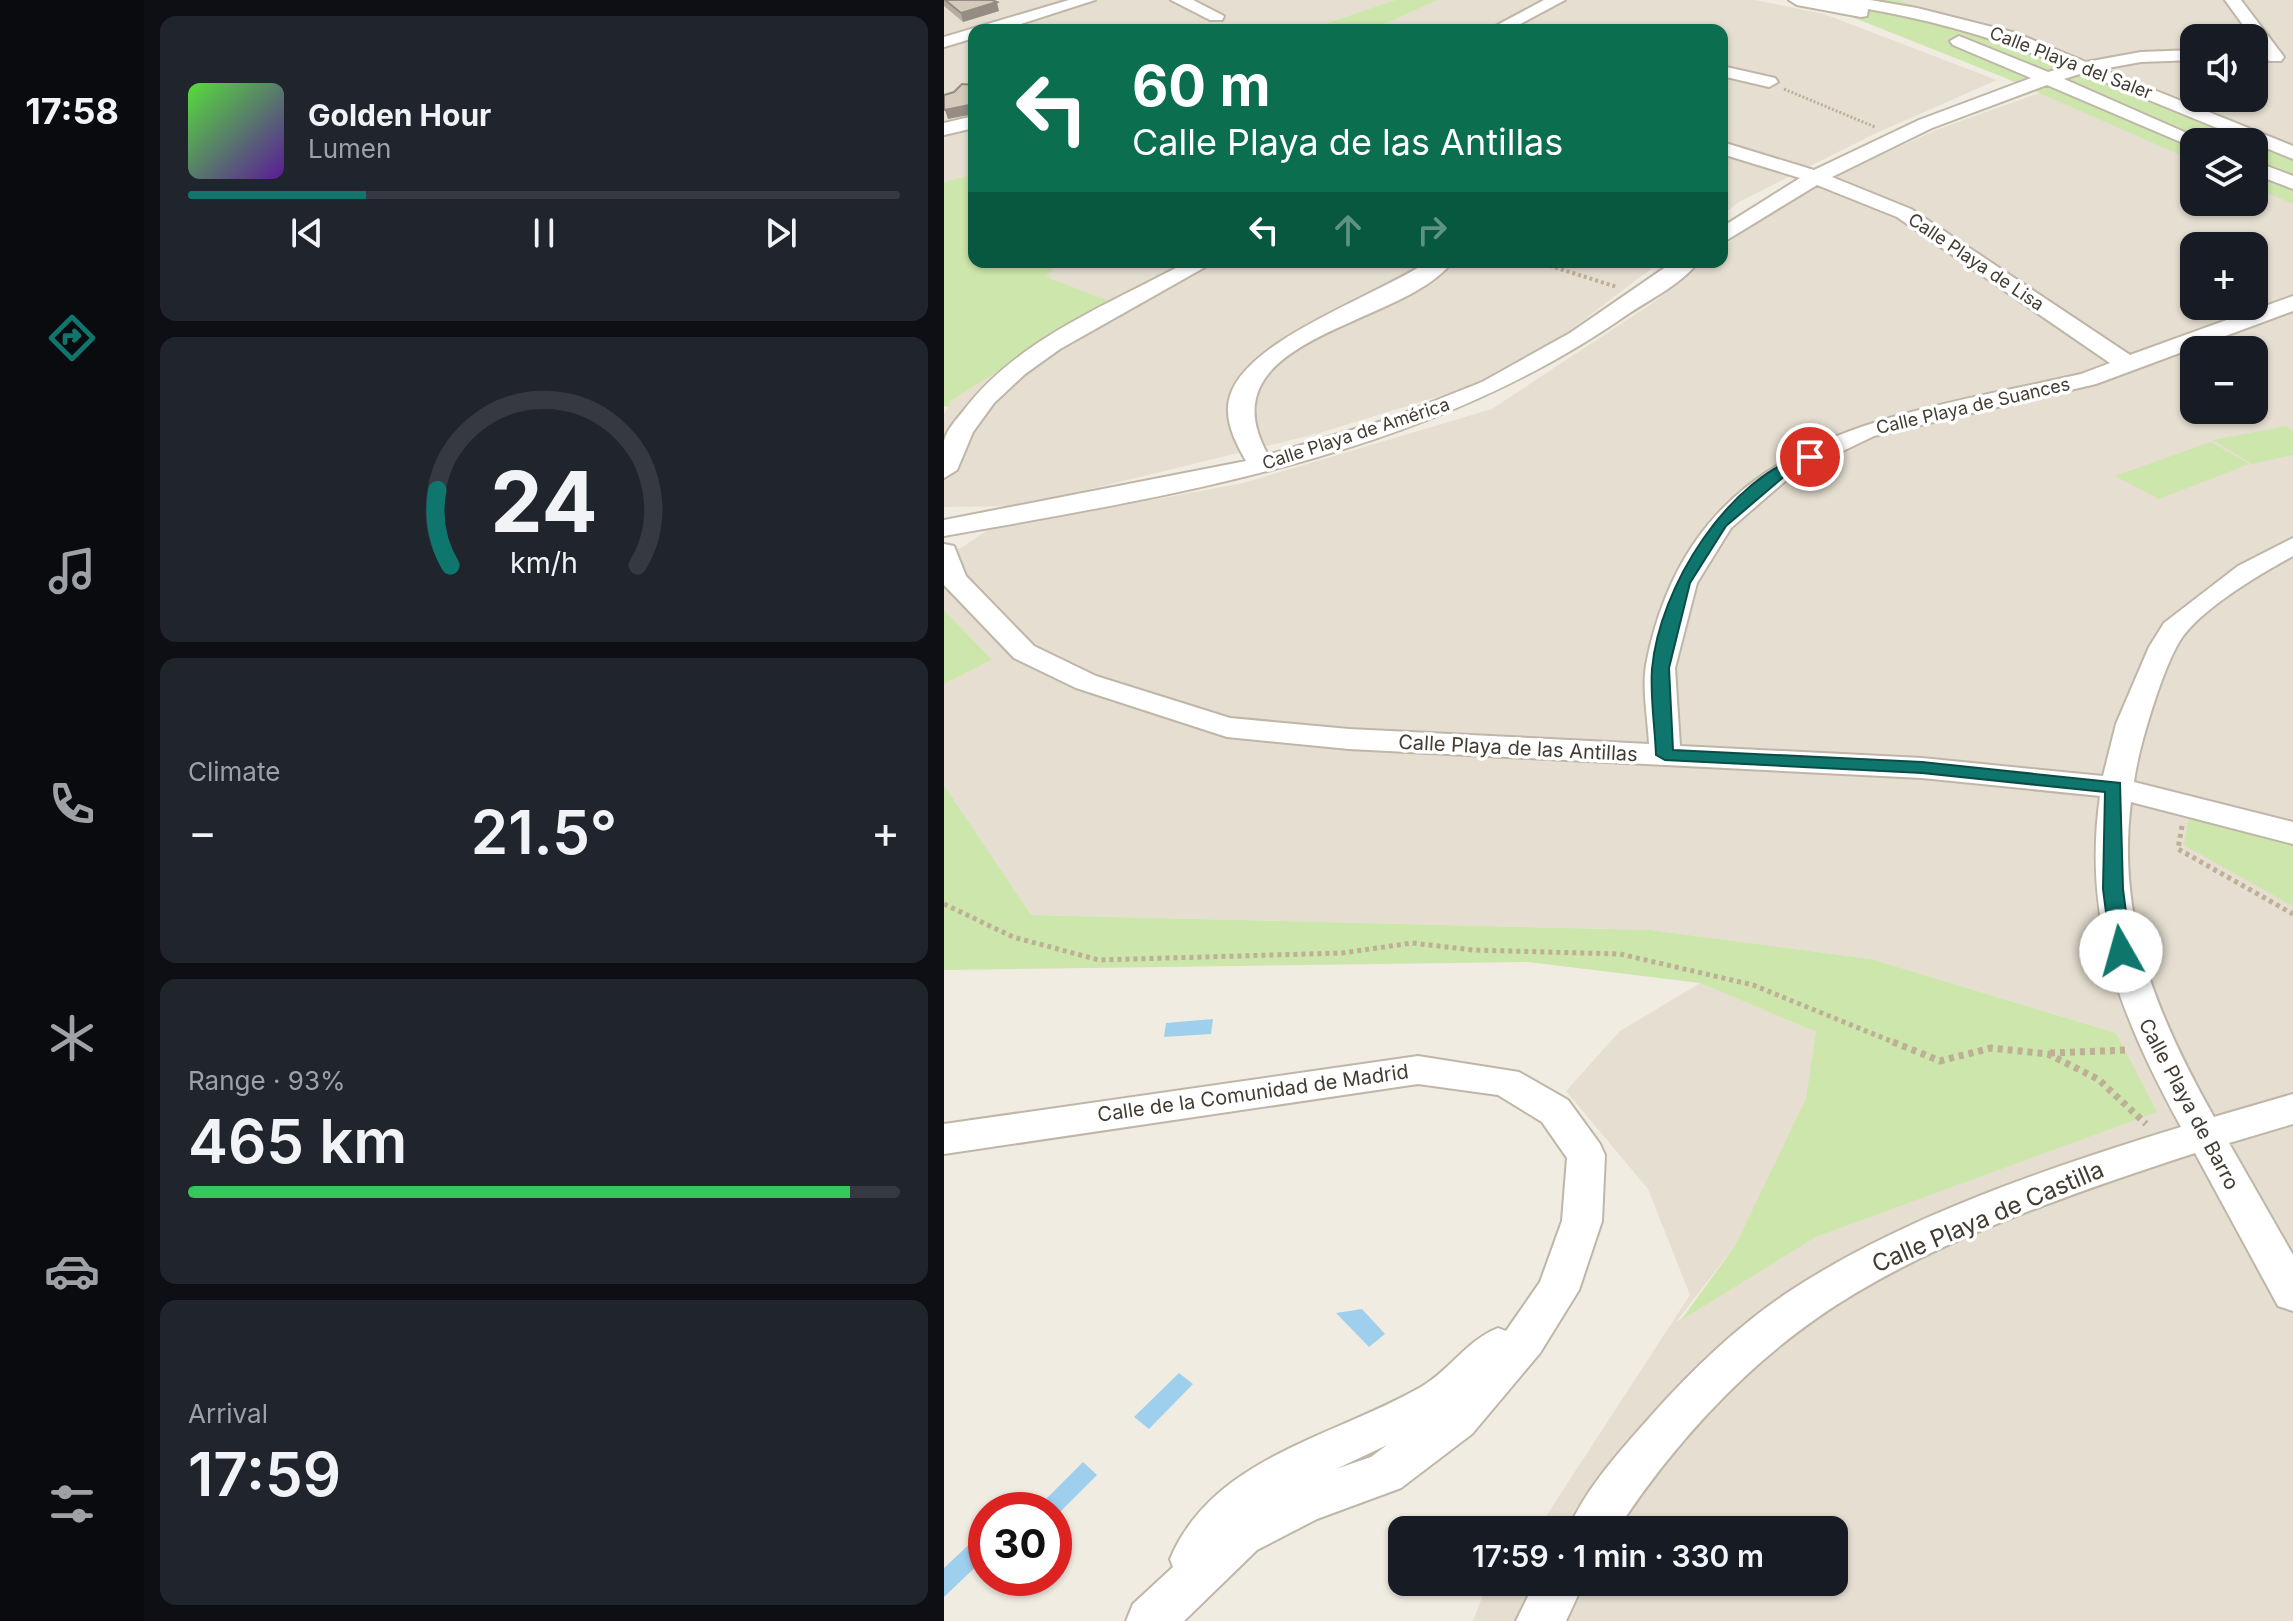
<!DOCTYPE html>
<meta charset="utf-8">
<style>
:root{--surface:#171b24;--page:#20242c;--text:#f1f3f6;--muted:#9ea1a6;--line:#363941;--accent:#0f766e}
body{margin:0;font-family:Inter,sans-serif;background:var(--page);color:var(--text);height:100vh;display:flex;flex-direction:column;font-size:30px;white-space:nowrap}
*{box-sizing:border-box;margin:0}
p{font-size:26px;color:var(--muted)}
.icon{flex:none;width:44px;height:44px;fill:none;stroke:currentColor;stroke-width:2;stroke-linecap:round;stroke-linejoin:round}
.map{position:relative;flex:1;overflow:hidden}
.side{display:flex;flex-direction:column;gap:16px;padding:16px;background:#0d0f14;width:800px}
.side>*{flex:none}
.banner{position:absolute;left:24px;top:24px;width:760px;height:244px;border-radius:16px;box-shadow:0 2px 6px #0004;background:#0b6e4f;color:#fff;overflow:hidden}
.tools{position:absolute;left:1236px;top:24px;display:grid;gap:16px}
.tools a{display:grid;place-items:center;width:88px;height:88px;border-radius:16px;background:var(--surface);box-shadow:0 2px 6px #0004;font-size:40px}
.speed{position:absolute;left:24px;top:1492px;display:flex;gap:16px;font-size:40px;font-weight:700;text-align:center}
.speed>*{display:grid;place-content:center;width:104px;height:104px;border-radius:50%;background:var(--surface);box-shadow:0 2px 6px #0004;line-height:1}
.speed .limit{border:12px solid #d22;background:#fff;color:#111}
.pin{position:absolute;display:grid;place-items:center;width:68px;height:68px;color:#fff;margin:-34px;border:4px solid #fff;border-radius:50%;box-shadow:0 2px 8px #0007}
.me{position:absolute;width:88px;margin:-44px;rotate:353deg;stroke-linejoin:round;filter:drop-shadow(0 0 6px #0008)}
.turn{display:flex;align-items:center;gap:28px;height:168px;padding:0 32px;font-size:36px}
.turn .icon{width:104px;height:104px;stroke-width:2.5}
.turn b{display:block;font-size:56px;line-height:68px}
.lanes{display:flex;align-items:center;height:76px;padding:0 32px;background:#0003;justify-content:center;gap:40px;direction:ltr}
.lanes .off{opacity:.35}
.big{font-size:60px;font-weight:600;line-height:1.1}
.side .widget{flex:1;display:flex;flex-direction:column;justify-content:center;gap:12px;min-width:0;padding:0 28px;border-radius:16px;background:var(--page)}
.side .dial{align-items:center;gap:0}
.dial svg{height:208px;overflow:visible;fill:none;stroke:var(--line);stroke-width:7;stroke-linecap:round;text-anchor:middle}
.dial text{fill:var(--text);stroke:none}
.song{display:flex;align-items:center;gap:24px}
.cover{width:96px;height:96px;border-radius:12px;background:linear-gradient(135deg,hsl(110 70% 55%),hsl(270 70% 35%))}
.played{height:8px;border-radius:4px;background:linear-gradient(90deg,var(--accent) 25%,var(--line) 25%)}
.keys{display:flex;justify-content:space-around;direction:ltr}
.heat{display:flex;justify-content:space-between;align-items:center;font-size:44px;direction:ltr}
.charge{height:12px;border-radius:6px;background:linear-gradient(90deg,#34c759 93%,var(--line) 0)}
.trip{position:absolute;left:444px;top:1516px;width:460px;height:80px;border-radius:16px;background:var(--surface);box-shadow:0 2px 6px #0004;font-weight:600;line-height:80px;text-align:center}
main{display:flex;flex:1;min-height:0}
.tabs{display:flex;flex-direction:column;width:144px;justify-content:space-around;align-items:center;background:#090b0e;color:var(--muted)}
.tabs .icon{width:56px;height:56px}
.tabs .current{color:var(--accent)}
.tabs b{font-size:36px;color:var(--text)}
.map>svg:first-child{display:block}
</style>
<main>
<nav class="tabs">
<b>17:58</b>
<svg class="icon current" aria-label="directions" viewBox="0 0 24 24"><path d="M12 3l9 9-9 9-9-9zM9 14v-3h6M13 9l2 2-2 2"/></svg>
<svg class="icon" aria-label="music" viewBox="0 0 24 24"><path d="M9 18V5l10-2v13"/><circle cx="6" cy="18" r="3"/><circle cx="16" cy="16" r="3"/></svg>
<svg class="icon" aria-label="phone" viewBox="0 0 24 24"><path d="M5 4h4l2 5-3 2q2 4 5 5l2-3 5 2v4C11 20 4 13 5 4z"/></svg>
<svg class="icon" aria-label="climate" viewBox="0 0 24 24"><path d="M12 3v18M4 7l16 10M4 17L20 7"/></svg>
<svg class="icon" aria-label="car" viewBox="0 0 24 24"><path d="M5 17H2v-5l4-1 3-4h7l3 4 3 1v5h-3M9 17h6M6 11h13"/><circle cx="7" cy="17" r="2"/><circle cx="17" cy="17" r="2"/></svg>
<svg class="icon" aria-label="filters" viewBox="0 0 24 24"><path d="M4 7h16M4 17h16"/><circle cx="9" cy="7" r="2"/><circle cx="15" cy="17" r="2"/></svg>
</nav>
<section class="side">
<div class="widget">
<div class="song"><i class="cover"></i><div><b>Golden Hour</b><p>Lumen</p></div></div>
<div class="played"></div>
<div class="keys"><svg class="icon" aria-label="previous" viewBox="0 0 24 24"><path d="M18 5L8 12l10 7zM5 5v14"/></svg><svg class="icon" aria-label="pause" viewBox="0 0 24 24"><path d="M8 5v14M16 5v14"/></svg><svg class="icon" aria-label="next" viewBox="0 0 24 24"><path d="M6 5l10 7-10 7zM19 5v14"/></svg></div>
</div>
<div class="widget dial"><svg viewBox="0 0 100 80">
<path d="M14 69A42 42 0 1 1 86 69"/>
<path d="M14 69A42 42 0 0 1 9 40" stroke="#0f766e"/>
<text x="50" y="56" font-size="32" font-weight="700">24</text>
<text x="50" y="72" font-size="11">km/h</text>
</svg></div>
<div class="widget"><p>Climate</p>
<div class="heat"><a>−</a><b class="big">21.5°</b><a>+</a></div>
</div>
<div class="widget"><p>Range · 93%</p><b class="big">465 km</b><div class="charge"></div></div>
<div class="widget"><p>Arrival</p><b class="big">17:59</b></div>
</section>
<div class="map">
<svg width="1349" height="1621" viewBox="0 0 1349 1621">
<rect width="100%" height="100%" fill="#f1ece2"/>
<!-- residential -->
<path fill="#e5ded1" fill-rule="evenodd" d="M0,0H451L363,30H30V174L0,182Z
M494,0H811L880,14L1053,80L930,134L795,202L778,215V30H427Z
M882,0H1349V1621H529L539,1595L550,1582H890V1530H593L746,1295L704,1189L622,1091L676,1031L756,983L872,1032L863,1099L791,1246L732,1322L872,1237L1212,1112L1172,1033L927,959L706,930L87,915L0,785V684L48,660L0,610V552L17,548L42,531L299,483L548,409L707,304L760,262H778V248L836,202L992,130L1117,85ZM1250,38H1310V98H1250ZM1250,142H1310V202H1250ZM1250,246H1310V306H1250ZM1250,350H1310V410H1250Z
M114,262H716L621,334L522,388L372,434L77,506L0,507V414L8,400L164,301L101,277Z"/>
<!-- green -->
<path fill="#cde6ab" d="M451,0H494L427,30H363Z
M865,0H955L1349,152V204L1310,187V142H1250V161L1059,77Z
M30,174V262H114L102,277L165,301L8,400L4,407L0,406V182Z
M1343,426L1349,432V455L1308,464L1269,440Z
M1267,442L1305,464L1215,499L1171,476Z
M0,610L48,660L0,684Z
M0,785L87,915L706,930L927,959L1172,1033L1213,1112L872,1237L737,1320L791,1246L862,1099L872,1032L756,983L584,962L0,970Z
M1245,817L1349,845V906L1240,845Z"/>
<!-- water -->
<path fill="#9ed0ee" d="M269,1019L267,1034L220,1037L222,1023Z
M418,1309L441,1334L425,1347L392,1313Z
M235,1373L249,1384L205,1429L190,1417Z
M139,1462L153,1475L110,1518V1510H99L95,1506Z
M34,1536L42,1543V1557L0,1597V1568Z"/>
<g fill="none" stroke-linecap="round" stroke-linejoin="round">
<!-- minor casing -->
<g stroke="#bfb6a8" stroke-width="4">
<path id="minor" d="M125,0H151L58,30H30V38L0,47V37Z
M227,0H249L280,16L278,20H266Z
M600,0H621L565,30H544Z
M845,0H926L973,8L1072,33L1142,62L1197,52L1250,50V60L1197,62L1158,69L1349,146V159L1139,73L1120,79L1263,142H1250V147L1246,146L1103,85L988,128L888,177L967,209L1186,355L1349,296V311L1152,384L930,436L847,476L787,528L753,583L731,668L736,746L978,758L1159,776L1172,724L1205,647L1220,623L1294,566L1349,538V556C1316,574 1262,606 1239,636C1220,662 1194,749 1190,782L1349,822V844L1187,802C1172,919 1214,1018 1270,1117L1349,1094V1124L1285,1143L1349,1255V1311L1334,1306L1251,1153C1128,1193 979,1244 873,1318C794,1373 725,1450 673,1530H624C642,1488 676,1451 706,1417C747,1371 793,1326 846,1291C960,1216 1107,1167 1237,1127C1178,1019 1138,922 1156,796L978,778L405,749L283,737L132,688L70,658L0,585V544L10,546L22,576L90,646L152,676L286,718L405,729L705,744C704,720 698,689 702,665C747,432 944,418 1137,374L1166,363L953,217L873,185L778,243V227L856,178L778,154V142L870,170L975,120L1087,78L1009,45L1006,41L1015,36L1104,72L1123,67C1058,40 993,21 924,9L923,16L917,17L853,5Z
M1281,0H1297L1340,57L1337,61H1325Z
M778,66L831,78L834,82L825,87L778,76Z
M30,116V128L0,135V123Z
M1310,161L1349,176V189L1310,174Z
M243,262H270L116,349L81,374L50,403L29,432L13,470L0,478C0,466 0,452 0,441C3,429 13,419 20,410C75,338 166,304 243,262Z
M483,262H508C459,327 257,336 324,455L445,419L538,382L626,333L729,262H754C738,284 703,301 681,316C480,456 236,494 0,536V520L302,461C291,442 279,418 286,396C303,339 433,296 483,262Z
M474,1056L575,1072L624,1100L656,1144L661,1155L658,1221L635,1290L596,1353L528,1434L457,1488L373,1519L313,1550L240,1621H182L189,1604L229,1567L226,1559C269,1457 390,1437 477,1387C505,1371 523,1340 554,1328L562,1331L596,1282L618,1221L623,1158L598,1122L554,1095L474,1084L0,1154V1124ZM443,1445L427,1457L392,1469Z
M591,1582H640L622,1621H572Z"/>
</g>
<!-- path-far3 -->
<path stroke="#beaf97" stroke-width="3" stroke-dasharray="2 2" stroke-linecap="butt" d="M840,89L931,127"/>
<!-- path-far2 -->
<path stroke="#beaf97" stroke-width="4" stroke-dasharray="3 3" stroke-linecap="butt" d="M594,262L673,287"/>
<!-- path-far1 -->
<path stroke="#beaf97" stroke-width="5" stroke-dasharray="4 4" stroke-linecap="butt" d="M1238,826L1234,849L1349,914
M0,904L69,937L155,960L398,953L468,943L529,950L676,954L809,985L954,1044"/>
<!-- path -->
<path stroke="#beaf97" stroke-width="7" stroke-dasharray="5 5" stroke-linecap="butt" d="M949,1042L996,1061L1047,1048L1104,1054L1154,1079L1202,1124
M1106,1053L1184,1050"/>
<!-- minor -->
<use href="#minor" fill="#fff" fill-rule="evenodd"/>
</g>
<!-- wall -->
<path fill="#b7aea1" d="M0,0H48L55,11L19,22L0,6Z"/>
<!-- shaded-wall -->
<path fill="#958d83" d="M53,2L55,11L19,22L17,13Z
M30,104V114L4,119L1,110Z"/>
<!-- building -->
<path fill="#d5cabb" stroke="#958d83" stroke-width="2" d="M1,0H48L53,2L17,13Z
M18,84L30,85V104L1,110L0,108V95L10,92Z"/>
<!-- route -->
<path fill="#0f766e" stroke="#0a4d48" stroke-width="2" d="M866,453L871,454V460L843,474L782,526L746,583L725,668L729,750L978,762L1176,783L1179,889L1187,951L1184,956H1170L1167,951L1159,889L1161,792L978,773L721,760L712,755C711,727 706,697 708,669C715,588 784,476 866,453Z"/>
<g text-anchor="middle" stroke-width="7" stroke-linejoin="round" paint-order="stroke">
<!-- far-street labels -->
<g font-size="18" fill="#423c33" stroke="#fff">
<text transform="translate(1127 63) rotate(21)" y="6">Calle Playa del Saler</text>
<text transform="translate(1032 262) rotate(34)" y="6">Calle Playa de Lisa</text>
<text transform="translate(1029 406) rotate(-13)" y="6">Calle Playa de Suances</text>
<text transform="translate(412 434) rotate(-18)" y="6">Calle Playa de América</text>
</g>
<!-- street labels -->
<g font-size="20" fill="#423c33" stroke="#fff">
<text transform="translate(574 748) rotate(3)" y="7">Calle Playa de las Antillas</text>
<text transform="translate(309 1093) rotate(-8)" y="7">Calle de la Comunidad de Madrid</text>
<text transform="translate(1245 1104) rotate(62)" y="7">Calle Playa de Barro</text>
</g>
<!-- near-street labels -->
<g font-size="24" fill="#423c33" stroke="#fff">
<text transform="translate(1044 1217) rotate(-23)" y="8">Calle Playa de Castilla</text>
</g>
</g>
</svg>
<div class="tools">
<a><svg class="icon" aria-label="sound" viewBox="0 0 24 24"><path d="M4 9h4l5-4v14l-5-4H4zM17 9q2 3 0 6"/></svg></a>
<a><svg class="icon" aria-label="layers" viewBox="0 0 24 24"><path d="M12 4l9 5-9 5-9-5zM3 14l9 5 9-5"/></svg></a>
<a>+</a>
<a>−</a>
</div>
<div class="speed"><div class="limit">30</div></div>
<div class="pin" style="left:866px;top:457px;background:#d93025"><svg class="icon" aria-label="arrive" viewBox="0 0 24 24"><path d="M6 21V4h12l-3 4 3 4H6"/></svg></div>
<svg class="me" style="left:1177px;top:951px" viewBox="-20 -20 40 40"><circle r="19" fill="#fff"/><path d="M0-13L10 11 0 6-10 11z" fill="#0f766e"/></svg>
<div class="trip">17:59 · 1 min · 330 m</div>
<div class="banner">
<div class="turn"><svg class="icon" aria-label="left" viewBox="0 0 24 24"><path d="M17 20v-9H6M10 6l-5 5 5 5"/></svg><div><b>60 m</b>Calle Playa de las Antillas</div></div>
<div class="lanes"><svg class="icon" aria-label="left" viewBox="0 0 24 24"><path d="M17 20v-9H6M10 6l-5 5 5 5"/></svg><svg class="icon off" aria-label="ahead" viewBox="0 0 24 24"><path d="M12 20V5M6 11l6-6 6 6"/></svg><svg class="icon off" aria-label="right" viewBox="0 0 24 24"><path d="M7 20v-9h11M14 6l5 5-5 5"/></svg></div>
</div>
</div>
</main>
